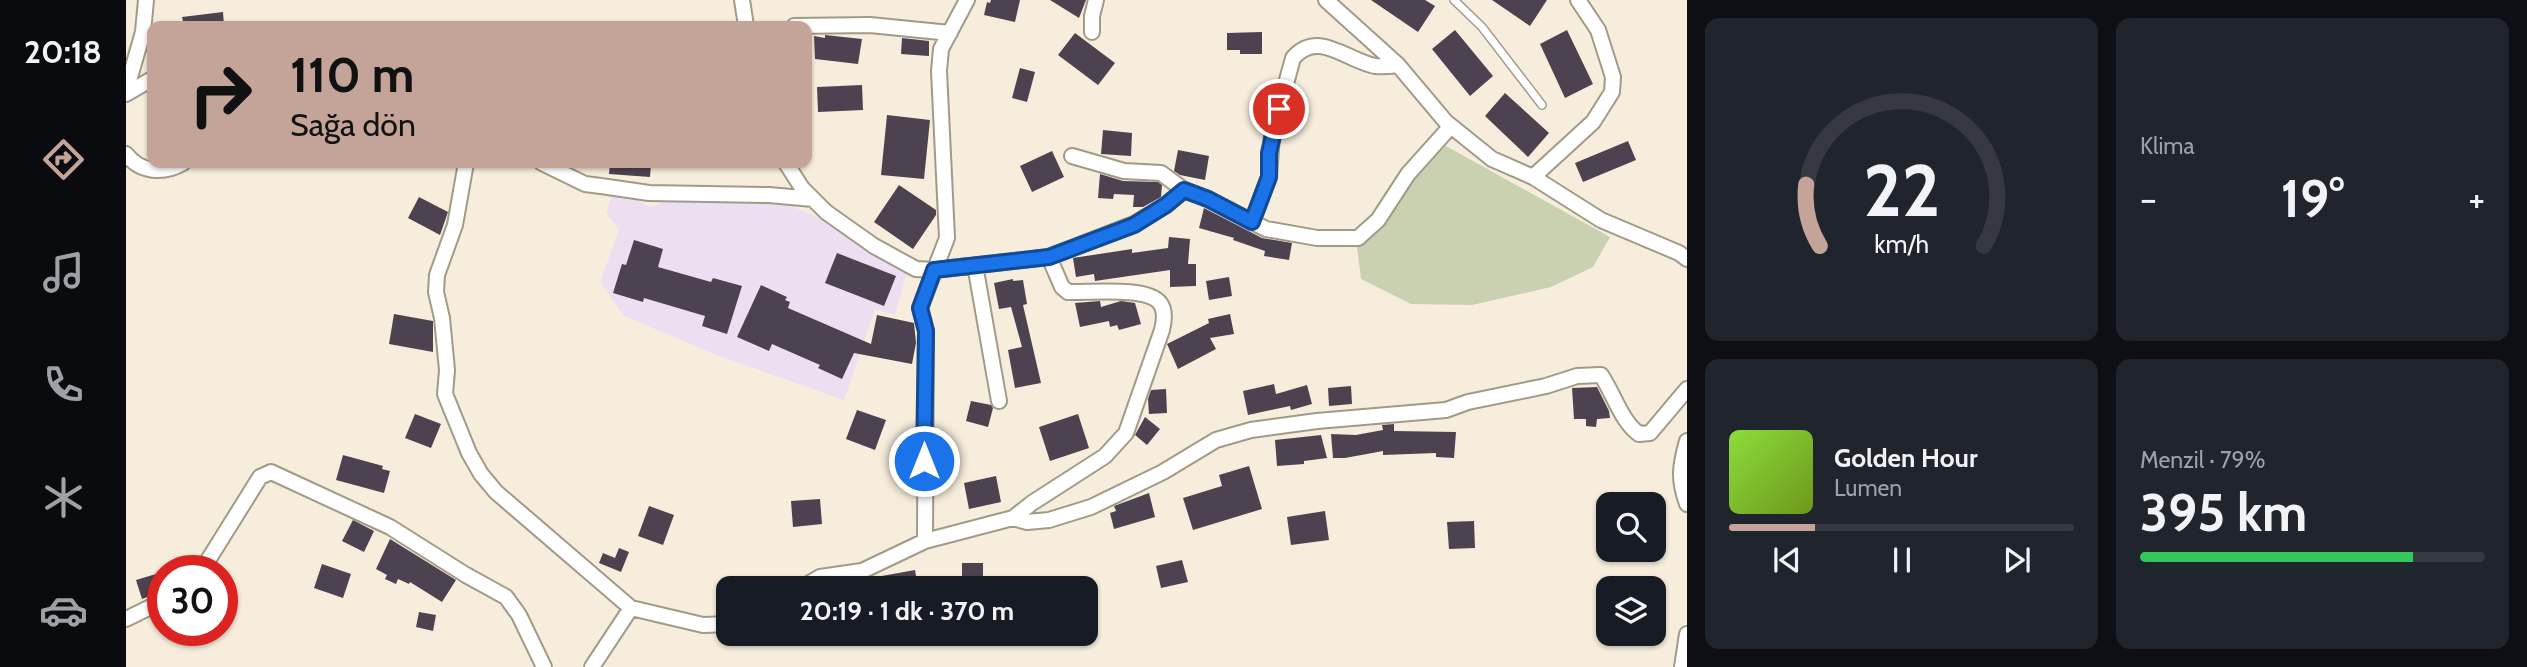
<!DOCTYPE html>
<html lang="tr">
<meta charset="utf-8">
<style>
:root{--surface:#171b24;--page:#20242c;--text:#f1f3f6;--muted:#9ea1a6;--line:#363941;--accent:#c4a498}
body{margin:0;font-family:Cabin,sans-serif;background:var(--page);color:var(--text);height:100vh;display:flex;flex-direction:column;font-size:26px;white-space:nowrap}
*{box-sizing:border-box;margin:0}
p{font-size:23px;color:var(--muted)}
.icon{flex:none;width:38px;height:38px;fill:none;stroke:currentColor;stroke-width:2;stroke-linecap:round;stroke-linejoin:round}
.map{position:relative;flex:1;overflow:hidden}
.panel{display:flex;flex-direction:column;gap:18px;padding:18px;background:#0d0f14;width:840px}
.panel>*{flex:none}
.guide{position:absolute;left:21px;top:21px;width:665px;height:147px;border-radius:14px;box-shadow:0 2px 5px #0004;background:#c4a498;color:#111;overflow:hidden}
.buttons{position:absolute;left:1470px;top:492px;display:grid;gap:14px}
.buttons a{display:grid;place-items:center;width:70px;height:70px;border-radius:14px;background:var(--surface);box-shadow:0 2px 5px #0004;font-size:35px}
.speed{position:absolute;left:21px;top:555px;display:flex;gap:14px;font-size:35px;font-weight:700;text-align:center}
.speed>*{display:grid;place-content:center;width:91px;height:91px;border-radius:50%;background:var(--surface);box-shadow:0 2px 5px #0004;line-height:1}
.speed .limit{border:10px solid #d22;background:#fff;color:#111}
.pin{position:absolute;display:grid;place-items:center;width:60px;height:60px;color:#fff;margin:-30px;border:4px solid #fff;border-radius:50%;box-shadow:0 2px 7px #0007}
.me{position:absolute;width:77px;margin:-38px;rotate:0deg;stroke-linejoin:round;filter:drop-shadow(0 0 5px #0008)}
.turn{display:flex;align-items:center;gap:24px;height:147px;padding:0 28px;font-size:32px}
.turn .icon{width:91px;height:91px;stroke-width:2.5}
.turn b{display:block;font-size:49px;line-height:60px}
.big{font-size:52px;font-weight:700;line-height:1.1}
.panel .widget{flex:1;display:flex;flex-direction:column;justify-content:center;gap:10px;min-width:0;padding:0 24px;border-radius:14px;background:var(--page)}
.panel .dial{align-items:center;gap:0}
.dial svg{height:182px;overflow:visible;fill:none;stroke:var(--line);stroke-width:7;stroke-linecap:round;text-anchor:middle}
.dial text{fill:var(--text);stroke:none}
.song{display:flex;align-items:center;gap:21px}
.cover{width:84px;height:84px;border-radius:10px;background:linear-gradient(135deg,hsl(90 70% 55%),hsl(80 70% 35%))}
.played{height:7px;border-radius:4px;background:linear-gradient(90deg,var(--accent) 25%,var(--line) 25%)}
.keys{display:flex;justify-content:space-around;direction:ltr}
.heat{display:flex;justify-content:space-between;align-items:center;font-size:38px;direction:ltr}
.charge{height:10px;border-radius:5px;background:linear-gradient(90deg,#34c759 79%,var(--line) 0)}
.panel .tiles{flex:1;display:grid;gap:18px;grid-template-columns:repeat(2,1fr)}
.trip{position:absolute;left:590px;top:576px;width:382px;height:70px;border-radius:14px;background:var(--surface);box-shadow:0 2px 5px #0004;font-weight:700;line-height:70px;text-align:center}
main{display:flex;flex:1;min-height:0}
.tabs{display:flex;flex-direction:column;width:126px;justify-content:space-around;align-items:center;background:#090b0e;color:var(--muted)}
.tabs .icon{width:49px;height:49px}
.tabs .active{color:var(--accent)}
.tabs b{font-size:32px;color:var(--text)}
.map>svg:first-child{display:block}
</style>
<main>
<nav class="tabs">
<b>20:18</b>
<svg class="icon active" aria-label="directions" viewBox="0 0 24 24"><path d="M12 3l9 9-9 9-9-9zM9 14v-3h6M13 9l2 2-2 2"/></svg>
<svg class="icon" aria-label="music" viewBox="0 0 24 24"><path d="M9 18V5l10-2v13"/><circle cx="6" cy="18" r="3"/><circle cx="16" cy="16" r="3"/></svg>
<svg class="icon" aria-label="phone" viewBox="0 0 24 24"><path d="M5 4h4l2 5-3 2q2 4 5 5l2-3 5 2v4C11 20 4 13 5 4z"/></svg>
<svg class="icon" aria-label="climate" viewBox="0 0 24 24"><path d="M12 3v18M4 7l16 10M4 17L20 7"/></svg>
<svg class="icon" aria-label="car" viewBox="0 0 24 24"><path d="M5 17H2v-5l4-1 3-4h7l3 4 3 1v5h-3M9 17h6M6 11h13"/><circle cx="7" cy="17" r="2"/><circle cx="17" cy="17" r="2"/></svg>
</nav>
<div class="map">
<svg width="1561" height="667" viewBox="0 0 1561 667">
<rect width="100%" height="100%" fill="#f6eddc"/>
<!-- education -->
<path fill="#eddff2" d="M488,190L525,207L545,200L654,201L698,220L781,272L769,315L749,310L718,400L593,356L498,316L474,282L493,230L480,213Z"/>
<!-- green -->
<path fill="#c9d1b0" d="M1320,146L1484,237L1467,267L1425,287L1346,305L1285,304L1235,279L1231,247L1244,237L1293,172Z"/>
<!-- building -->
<path fill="#4d4350" d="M865,0H894L889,22L858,15L861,2L864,3Z
M924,0H960L953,18Z
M1245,0H1299L1309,6L1292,32Z
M1366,0H1421L1404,26Z
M97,12L98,26H58L56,17Z
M1329,30L1367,76L1344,96L1306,49Z
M1441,30L1467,84L1439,98L1414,44Z
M1136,32V54H1114V50H1101V33Z
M949,33L989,63L972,85L932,55Z
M699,35L736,39L732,64L689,59L688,36L699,38Z
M776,38L803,41V56L775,54Z
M894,68L909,72L901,102L886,98Z
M736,85L737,110L692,112L691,87Z
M1379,93L1423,133L1402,157L1359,116Z
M761,115L804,120L798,179L755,175Z
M977,130L1006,133L1005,156L975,154Z
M1502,141L1510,160L1457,182L1449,163Z
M1052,150L1083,156L1079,180L1054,175L1048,171Z
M926,151L938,177L906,192L894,166Z
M484,163H525L524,177L483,174Z
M974,174L997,181L1032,182L1036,185L1035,197L1017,207H1007L1008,195L988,194L987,199L972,198Z
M773,185L810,210V215L787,249L748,222Z
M293,197L322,212L314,235L282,218Z
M1078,208L1136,238L1166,243L1163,260L1138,256L1139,251L1107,240L1108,238L1073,228Z
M1043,237L1064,239L1062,264H1070V286L1044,287V270L969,281L968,274L950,277L947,258L1006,249V253L1042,248Z
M508,240L537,249L532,267L585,282L587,278L616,286L601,334L576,326L579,316L518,298L517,302L487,293L496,264L500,265Z
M711,253L770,276L758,306L699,283Z
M1103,277L1106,296L1083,300L1080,281Z
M887,279V281L897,280L901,304L897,305L915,383L889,388L882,350L896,347L885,307L873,309L868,283Z
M635,285L661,297L659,300L664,302L662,308L745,344L751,315L788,323L790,343L786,364L728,353L716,379L692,368L694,365L646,344L643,351L611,337Z
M974,301L975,307L995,301L1009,303L1015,324L993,330L991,325L984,327L983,321L954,327L949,303Z
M268,314L307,321V352L263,344Z
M1104,314L1108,334L1084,338L1090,349L1052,369L1041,344L1083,323L1082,319Z
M1148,384L1150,394L1181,385L1186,404L1165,410L1164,406L1122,415L1117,391Z
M1225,386L1226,404L1203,406L1202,388Z
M1471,387L1483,411L1484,418L1471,419L1470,427L1460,426V419H1448L1446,388Z
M1040,389L1041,413L1023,414L1022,399L1025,390Z
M845,401L865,405L867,408L862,427L840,421Z
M731,410L760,420L749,450L720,439Z
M289,414L315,424L305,448L279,438Z
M952,414L963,448L924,461L913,427Z
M1019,417L1034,429L1021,445L1009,435Z
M1268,424V431L1330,432L1328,458L1310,457V453L1257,455V451L1219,458H1207L1205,434L1230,435L1257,430L1256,425Z
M1195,435L1201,458L1178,461V464L1151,466L1149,440Z
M217,455L257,466L256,469L264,471L258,493L210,480Z
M1123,466L1136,509L1067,530L1057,498L1096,486L1093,475Z
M870,476L875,502L843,509L838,483Z
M1023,493L1029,517L988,529L984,513L990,511L988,506Z
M694,499L696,524L667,527L665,501Z
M523,506L548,515L537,545L512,536Z
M1199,511L1203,540L1165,545L1161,517Z
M227,520L248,531L238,552L216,541Z
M1348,521L1349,548L1323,549L1321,522Z
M264,539L330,580L316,602L284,582L283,584L272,579L270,584L259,579L261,575L250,569Z
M493,548L503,552L495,572L473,563L477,553L489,558Z
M1056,560L1062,582L1035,588L1030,566Z
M836,563H857V587H836Z
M196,564L225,574L217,598L188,588Z
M789,570L792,588H752L750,577Z
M30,574L35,592L16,599L10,580Z
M293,612L310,615L307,631L290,627Z"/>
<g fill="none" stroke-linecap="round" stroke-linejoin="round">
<!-- service casing -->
<g stroke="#a29a89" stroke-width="10">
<path id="service" d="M1328,0L1356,27L1416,105"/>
</g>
<!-- minor casing -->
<g stroke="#a29a89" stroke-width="18">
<path id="minor" d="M616,0L620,26
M1200,0L1272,65L1320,122L1366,159L1407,177L1475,220L1553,253L1561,259
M668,26L744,25L824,33
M966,32V16L970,0
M0,91L17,32L20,0
M0,94L26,79
M0,154C14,173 38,174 57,163
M946,156L998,171L1035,173L1058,190L1082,199L1140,229L1191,238H1232L1252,220L1282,174L1325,126
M340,163L329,225L311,275L310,292L316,318L321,370L319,394L343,453L355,474L370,492L505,608L577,625L602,624
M416,163L459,184L475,186L523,193L643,195L687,199
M660,163L676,188L700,212L748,246L790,269L808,270L923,257L1008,224L1040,205L1058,190
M1407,177L1467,122L1486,92L1487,77L1472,30L1452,0
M1126,222L1143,177L1146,135L1167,58C1192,29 1221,61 1249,66C1257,67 1265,66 1272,65
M849,265L873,401
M1561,441C1554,466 1552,479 1561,504
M887,518L901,522L923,520L965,507L1037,472L1090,440L1125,430L1191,421L1320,410L1342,402L1420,386L1451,376L1475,375C1488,394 1495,421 1513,434L1524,433L1561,389
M799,541L800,331L794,308L821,238L813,71L815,49L841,0
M76,570L134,477L145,472L264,527L340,575L380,597L393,615L418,667
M675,588L694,577L736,571L799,541L887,518L906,503L979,456L1000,433L1036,330C1038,322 1040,311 1034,303C1021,286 963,293 942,292L936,287L923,257
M0,619L37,601
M466,667L505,608
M1556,667L1561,634"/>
</g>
<!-- service -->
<use href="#service" stroke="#fff" stroke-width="7"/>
<!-- minor -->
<use href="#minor" stroke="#fff" stroke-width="14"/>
</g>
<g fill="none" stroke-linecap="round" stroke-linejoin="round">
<!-- route casing -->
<g stroke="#114b97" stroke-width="18">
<path id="route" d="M798,461L800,331L794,308L808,270L923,257L1008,225L1040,205L1058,190L1082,199L1126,222L1143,177V153L1153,109"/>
</g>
<!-- route -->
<use href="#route" stroke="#1a73e8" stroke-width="12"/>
</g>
</svg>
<div class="buttons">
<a><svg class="icon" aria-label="search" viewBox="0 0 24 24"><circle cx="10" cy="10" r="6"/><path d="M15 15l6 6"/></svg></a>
<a><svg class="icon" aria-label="layers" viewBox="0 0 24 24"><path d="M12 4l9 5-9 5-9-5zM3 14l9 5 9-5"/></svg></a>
</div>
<div class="speed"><div class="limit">30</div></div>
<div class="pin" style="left:1153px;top:109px;background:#d93025"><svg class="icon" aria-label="arrive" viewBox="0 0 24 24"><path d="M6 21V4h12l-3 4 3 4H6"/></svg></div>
<svg class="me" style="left:798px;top:461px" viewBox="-20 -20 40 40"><circle r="17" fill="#1a73e8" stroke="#fff" stroke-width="3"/><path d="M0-11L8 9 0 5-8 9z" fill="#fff"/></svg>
<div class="trip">20:19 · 1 dk · 370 m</div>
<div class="guide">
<div class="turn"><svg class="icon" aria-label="right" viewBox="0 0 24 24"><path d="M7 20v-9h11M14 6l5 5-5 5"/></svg><div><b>110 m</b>Sağa dön</div></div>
</div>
</div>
<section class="panel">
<div class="tiles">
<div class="widget dial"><svg viewBox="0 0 100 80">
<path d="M14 69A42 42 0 1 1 86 69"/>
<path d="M14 69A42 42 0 0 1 8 42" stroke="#c4a498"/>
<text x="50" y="56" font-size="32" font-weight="700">22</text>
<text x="50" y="72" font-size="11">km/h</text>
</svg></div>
<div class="widget"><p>Klima</p>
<div class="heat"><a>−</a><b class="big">19°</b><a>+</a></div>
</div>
<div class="widget">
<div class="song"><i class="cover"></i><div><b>Golden Hour</b><p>Lumen</p></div></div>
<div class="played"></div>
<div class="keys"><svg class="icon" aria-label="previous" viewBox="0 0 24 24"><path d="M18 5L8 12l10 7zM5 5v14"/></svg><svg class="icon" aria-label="pause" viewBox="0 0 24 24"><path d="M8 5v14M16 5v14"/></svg><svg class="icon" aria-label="next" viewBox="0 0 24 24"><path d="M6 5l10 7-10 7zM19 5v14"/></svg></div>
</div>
<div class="widget"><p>Menzil · 79%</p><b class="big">395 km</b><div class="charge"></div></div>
</div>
</section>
</main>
